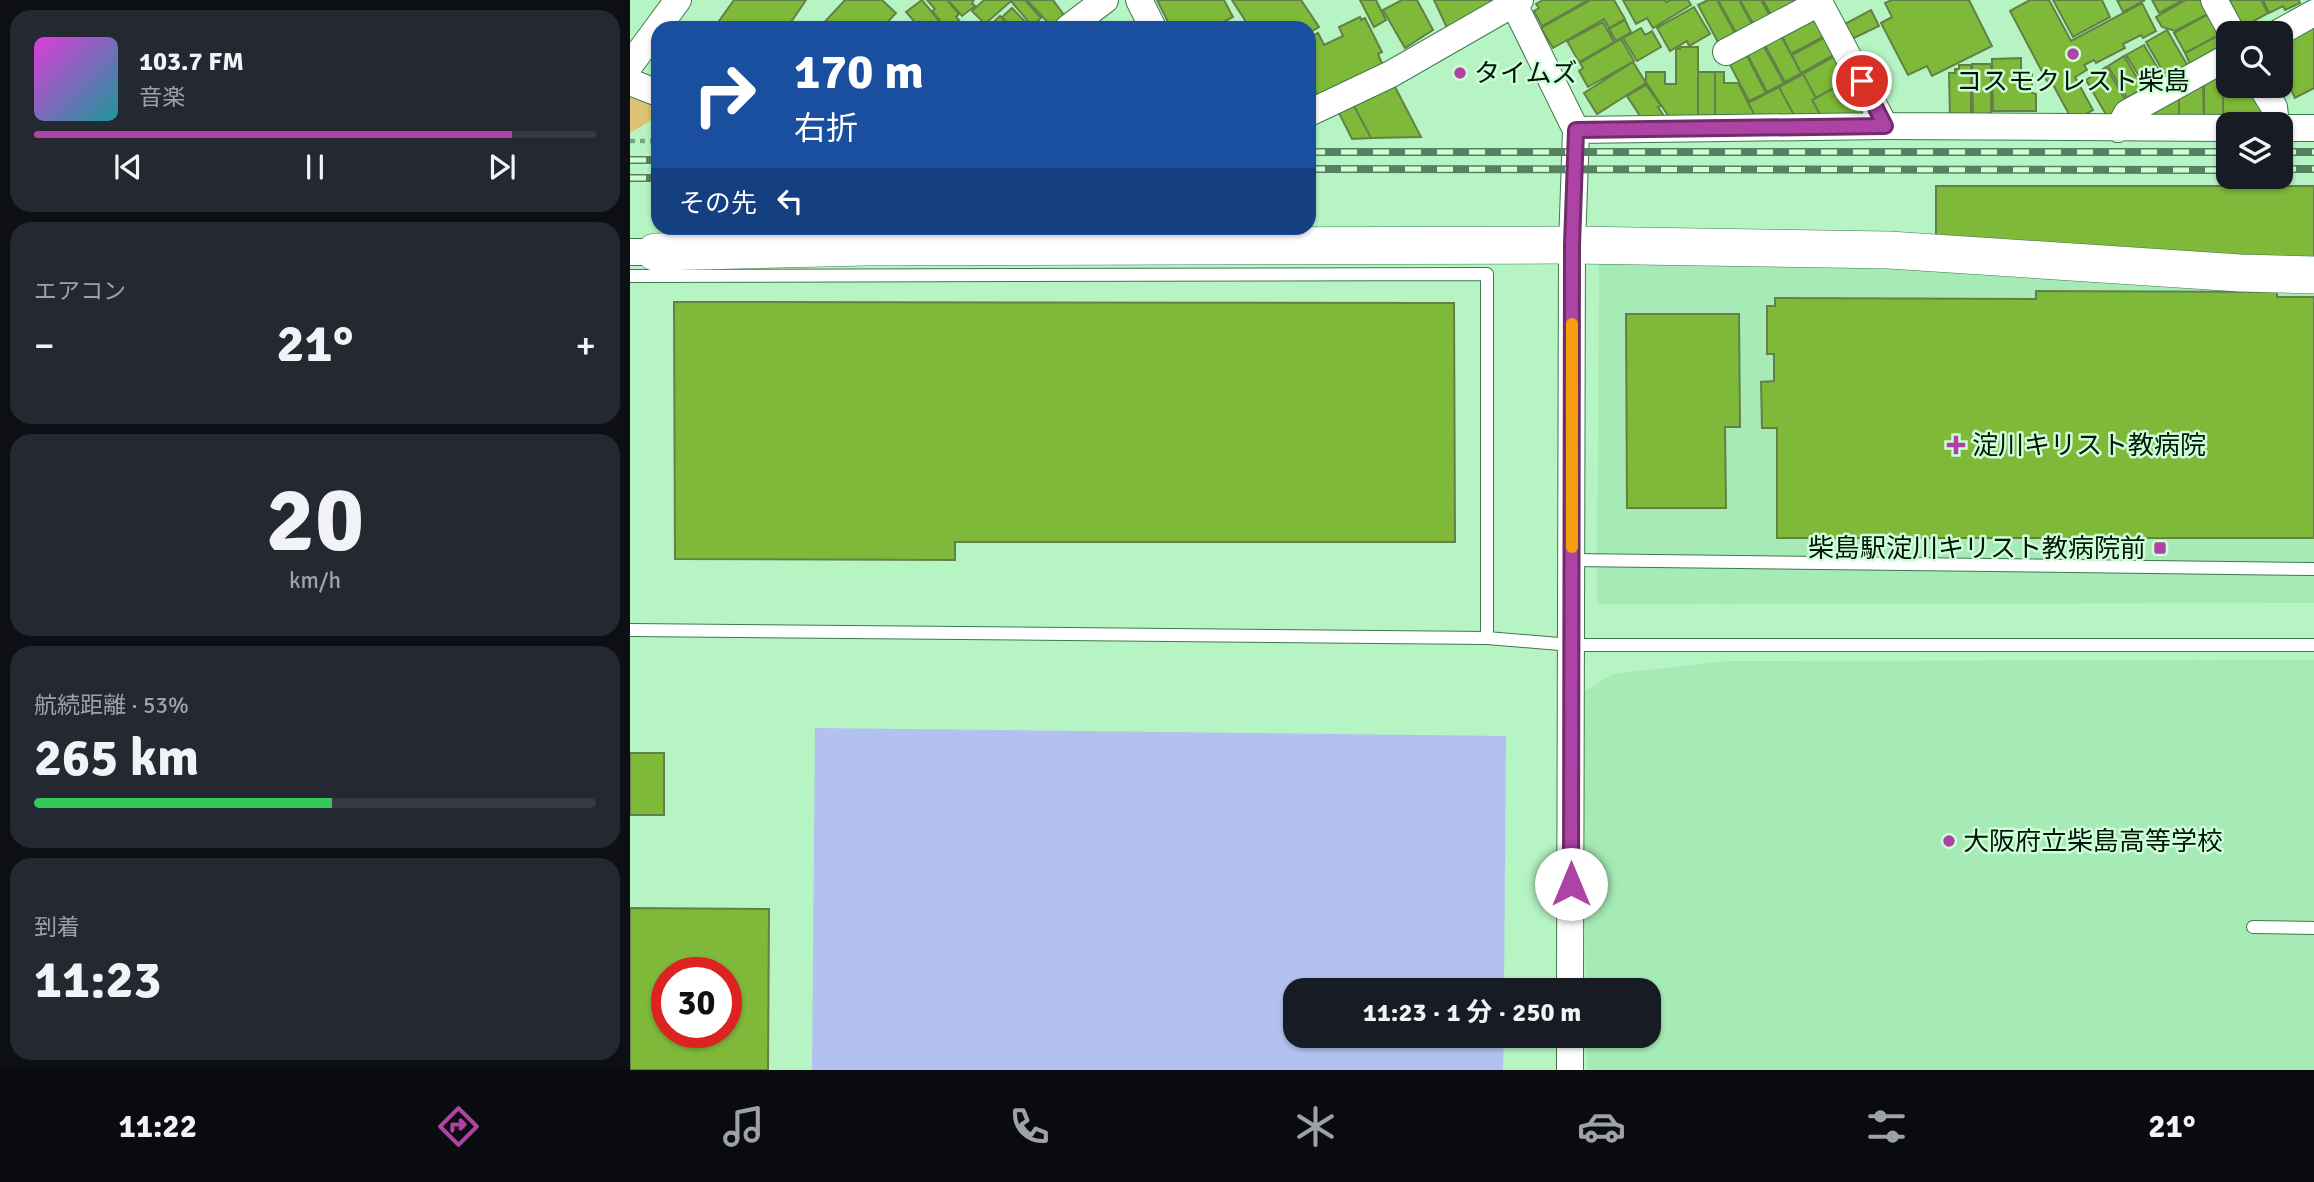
<!DOCTYPE html>
<html lang="ja">
<meta charset="utf-8">
<style>
:root{--surface:#171b24;--page:#242831;--text:#f1f3f6;--muted:#9ea1a6;--line:#363941;--accent:#ad43a4}
body{margin:0;font-family:Signika,"Noto Sans JP",sans-serif;background:var(--page);color:var(--text);height:100vh;display:flex;flex-direction:column;font-size:26px;white-space:nowrap}
*{box-sizing:border-box;margin:0}
p{font-size:23px;color:var(--muted)}
.icon{flex:none;width:38px;height:38px;fill:none;stroke:currentColor;stroke-width:2;stroke-linecap:round;stroke-linejoin:round}
.map{position:relative;flex:1;overflow:hidden}
.details{display:flex;flex-direction:column;gap:10px;padding:10px;background:#0d0f14;width:630px}
.details>*{flex:none}
.banner{position:absolute;left:21px;top:21px;width:665px;height:214px;border-radius:21px;box-shadow:0 2px 5px #0004;background:#1a4fa0;color:#fff;overflow:hidden}
.buttons{position:absolute;left:1586px;top:21px;display:grid;gap:14px}
.buttons a{display:grid;place-items:center;width:77px;height:77px;border-radius:14px;background:var(--surface);box-shadow:0 2px 5px #0004;font-size:35px}
.speed{position:absolute;left:21px;top:957px;display:flex;gap:14px;font-size:35px;font-weight:700;text-align:center}
.speed>*{display:grid;place-content:center;width:91px;height:91px;border-radius:50%;background:var(--surface);box-shadow:0 2px 5px #0004;line-height:1}
.speed .limit{border:10px solid #d22;background:#fff;color:#111}
.pin{position:absolute;display:grid;place-items:center;width:60px;height:60px;color:#fff;margin:-30px;border:4px solid #fff;border-radius:50%;box-shadow:0 2px 7px #0007}
.me{position:absolute;width:77px;margin:-38px;rotate:0deg;stroke-linejoin:round;filter:drop-shadow(0 0 5px #0008)}
.turn{display:flex;align-items:center;gap:24px;height:147px;padding:0 28px;font-size:32px}
.turn .icon{width:91px;height:91px;stroke-width:2.5}
.turn b{display:block;font-size:49px;line-height:60px}
.then{display:flex;align-items:center;height:66px;padding:0 28px;background:#0003;gap:14px;font-size:26px}
.big{font-size:52px;font-weight:700;line-height:1.1}
.details .card{flex:1;display:flex;flex-direction:column;justify-content:center;gap:10px;min-width:0;padding:0 24px;border-radius:21px;background:var(--page)}
.details .dial{align-items:center;gap:0}
.dial b{font-size:91px;line-height:1}
.song{display:flex;align-items:center;gap:21px}
.cover{width:84px;height:84px;border-radius:10px;background:linear-gradient(135deg,hsl(300 70% 55%),hsl(180 70% 35%))}
.played{height:7px;border-radius:4px;background:linear-gradient(90deg,var(--accent) 85%,var(--line) 85%)}
.keys{display:flex;justify-content:space-around;direction:ltr}
.heat{display:flex;justify-content:space-between;align-items:center;font-size:38px;direction:ltr}
.charge{height:10px;border-radius:5px;background:linear-gradient(90deg,#34c759 53%,var(--line) 0)}
.trip{position:absolute;left:653px;top:978px;width:378px;height:70px;border-radius:21px;background:var(--surface);box-shadow:0 2px 5px #0004;font-weight:700;line-height:70px;text-align:center}
.dock{display:flex;height:112px;justify-content:space-around;align-items:center;background:#090b0e;color:var(--muted)}
.dock .icon{width:49px;height:49px}
.dock .selected{color:var(--accent)}
.dock b{font-size:32px;color:var(--text)}
main{display:flex;flex:1;min-height:0}
.map>svg:first-child{display:block}
</style>
<main>
<section class="details">
<div class="card">
<div class="song"><i class="cover"></i><div><b>103.7 FM</b><p>音楽</p></div></div>
<div class="played"></div>
<div class="keys"><svg class="icon" aria-label="previous" viewBox="0 0 24 24"><path d="M18 5L8 12l10 7zM5 5v14"/></svg><svg class="icon" aria-label="pause" viewBox="0 0 24 24"><path d="M8 5v14M16 5v14"/></svg><svg class="icon" aria-label="next" viewBox="0 0 24 24"><path d="M6 5l10 7-10 7zM19 5v14"/></svg></div>
</div>
<div class="card"><p>エアコン</p>
<div class="heat"><a>−</a><b class="big">21°</b><a>+</a></div>
</div>
<div class="card dial"><b>20</b><p>km/h</p></div>
<div class="card"><p>航続距離 · 53%</p><b class="big">265 km</b><div class="charge"></div></div>
<div class="card"><p>到着</p><b class="big">11:23</b></div>
</section>
<div class="map">
<svg width="1684" height="1070" viewBox="0 0 1684 1070">
<rect width="100%" height="100%" fill="#b6f4c4"/>
<!-- built -->
<path fill="#a6eab5" d="M969,259L1252,266L1684,288V603L967,604Z
M1684,660V1070H957L956,1036H1018V990H956L953,692L983,674L1097,661Z"/>
<!-- green -->
<path fill="#ddc273" d="M0,95L28,105V116L0,133Z"/>
<!-- water -->
<path fill="#b2c1ef" d="M185,728L876,736L874,990H665V1036H874L873,1070H182Z"/>
<!-- building -->
<path fill="#7eb93a" stroke="#638147" stroke-width="2" fill-rule="evenodd" d="M104,0H176L157,28H84Z
M215,0H252L266,13L252,28H189Z
M292,0L315,28H290L276,12Z
M297,0H317L329,14L326,17L329,20L319,28H316L302,11L305,9Z
M318,0H344L342,3L345,6L332,16Z
M354,0H395L411,18L402,26L381,1L355,24L342,11Z
M397,0H423L437,19L427,28H423Z
M527,0H594L603,17L582,28H541Z
M602,0H671L689,27L679,33V28H620Z
M730,0H746L756,20L744,27Z
M772,0H787L803,30L775,48L753,10Z
M804,0H866L818,30Z
M913,0H958L912,26L904,11L909,8L906,4Z
M961,0H984L995,19L979,28L974,19L923,48L911,28Z
M993,0H1035L1036,2L1041,0H1058L1061,5L1023,28L1017,18L1006,24Z
M1078,0H1087L1107,37L1090,46L1068,5Z
M1088,0H1109L1124,28L1108,36Z
M1110,0H1131L1141,18L1125,27Z
M1133,0H1167L1142,16Z
M1262,0H1339L1362,46L1302,76L1297,66L1278,75L1251,23L1262,17L1255,3Z
M1400,0H1419L1441,41L1512,3L1526,31L1513,38L1511,35L1493,44L1495,48L1466,63L1464,60L1454,65L1457,70L1445,77L1463,110L1448,118L1440,116L1421,81L1418,83L1380,11Z
M1423,0H1472L1480,17L1443,37Z
M1487,0H1515L1493,12Z
M1522,0H1553L1529,13Z
M1556,0H1571L1578,14L1545,31L1532,27L1526,17Z
M1599,0H1631L1638,13L1613,27Z
M1633,0H1669L1670,3L1655,10L1653,6L1639,13Z
M1064,7L1080,34L1059,46L1057,41L1040,51L1027,28Z
M382,8L401,28H382L372,17Z
M1241,10L1249,26L1222,39L1215,24Z
M1582,12L1593,33L1555,53L1544,33Z
M370,16L381,28H357Z
M730,17L731,20L735,18L752,52L748,54L754,68L688,97L679,77V38L688,33L694,45L713,36L709,27Z
M995,20L1001,32L986,41L979,29Z
M1178,20L1188,23L1195,36L1161,54L1151,34Z
M973,22L984,42L949,62L937,41Z
M1684,24V88L1665,98L1656,79L1652,80L1650,78V42Z
M1011,28L1015,35L1022,31L1031,47L1007,61L993,38Z
M1537,30L1559,68L1538,80L1516,42Z
M1593,33L1598,46L1561,66L1555,53Z
M1150,34L1171,73L1155,82L1133,42Z
M1197,36L1207,53L1171,73L1162,55Z
M991,39L1004,61L958,87L949,71L953,68L950,63Z
M1132,43L1154,83L1137,92L1116,52Z
M1514,45L1533,77L1516,87L1496,55Z
M1050,47H1068V117H1039L1016,82V72H1035V84H1046V48L1050,49Z
M1115,52L1136,93L1119,101L1098,61Z
M1209,54L1222,78L1186,98L1173,74Z
M1494,56L1513,88L1497,98L1478,66Z
M1391,58V75L1402,74V93L1406,94V111H1363L1362,59Z
M1003,62L1016,83L967,114L954,93Z
M1342,64H1361V118H1343Z
M1329,65H1341V117H1320L1319,73H1325V69H1329Z
M1593,66H1598V86H1622L1623,96H1593Z
M1476,67L1499,106L1478,118L1456,80Z
M1068,72H1085V117H1068Z
M1085,72H1094V83H1108L1126,118L1085,117Z
M1173,74L1186,98L1182,100L1191,116L1166,119L1149,87Z
M1222,78L1241,113L1194,121L1182,100Z
M1574,79H1593V120H1574Z
M763,83L791,137L741,138L723,104Z
M1016,85L1031,106L1028,107L1036,119H1012L997,96Z
M1564,86H1573L1574,120H1549V94Z
M1149,87L1166,119L1128,121L1118,103Z
M1549,94V120H1511Z
M1593,96H1627L1632,104L1631,120H1593Z
M723,104L741,138L722,139L708,111Z
M1306,186H1684V259H1639L1306,236Z
M1406,291L1647,292V297H1684V538H1147V428H1132L1131,382L1144,381V354H1137V306H1145V298L1406,299Z
M44,302L824,303L825,542H325V560L45,559Z
M996,314H1109L1110,427H1095L1096,508H997Z
M0,753H34V815H0Z
M0,908L139,909L138,1070H0ZM37,973H96V1032H37Z"/>
<g fill="none" stroke-linecap="round" stroke-linejoin="round">
<!-- lane casing -->
<g stroke="#3e794e" stroke-width="14">
<path id="lane" d="M0,276L857,274V638
M942,560L1684,569
M0,630L857,638L941,645H1684
M1623,927L1684,928"/>
</g>
<!-- street casing -->
<g stroke="#3e794e" stroke-width="28">
<path id="street" d="M509,0L523,28
M882,0L946,130L942,245L940,990
M1188,0L1255,126
M1584,0L1602,33
M438,28L475,0
M1648,33L1684,13
M1096,52L1189,3
M0,65L48,0
M0,82L28,93
M1631,86L1644,107L1646,124
M679,113L761,74L890,0
M1650,128H1684
M1488,129L1497,113L1598,57
M946,130L1255,126L1598,128
M0,252H25
M940,1070V1036"/>
</g>
<!-- secondary casing -->
<g stroke="#3e794e" stroke-width="38">
<path id="secondary" d="M25,252L236,247L942,245L1259,250L1610,273L1684,275"/>
</g>
<!-- path -->
<path stroke="#76a681" stroke-width="4.5" stroke-dasharray="5 5" stroke-linecap="butt" d="M0,141H28"/>
<!-- lane -->
<use href="#lane" stroke="#fff" stroke-width="12"/>
<!-- street -->
<use href="#street" stroke="#fff" stroke-width="26"/>
<!-- secondary -->
<use href="#secondary" stroke="#fff" stroke-width="37"/>
<!-- rail casing -->
<g stroke="#588162" stroke-width="8">
<path id="rail" d="M679,152H1598
M1650,152H1684
M0,160H28
M679,169L1598,170
M1650,169H1684
M0,178H28"/>
</g>
<!-- rail -->
<use href="#rail" stroke="#cdfed7" stroke-width="5" stroke-dasharray="16" stroke-linecap="butt"/>
</g>
<g fill="none" stroke-linecap="round" stroke-linejoin="round">
<!-- route casing -->
<g stroke="#702c6b" stroke-width="18">
<path id="route" d="M941,884L942,245L946,130L1255,126L1232,81"/>
</g>
<!-- route -->
<use href="#route" stroke="#ad43a4" stroke-width="12"/>
<!-- slow -->
<path stroke="#f59e0b" stroke-width="12" d="M942,324V547"/>
</g>
<!-- markers -->
<g fill="#ad43a4" stroke="#cdfed7" stroke-width="2.5">
<circle cx="1443" cy="54" r="7"/>
<circle cx="830" cy="73" r="7"/>
<path d="M1322.5 434.5h7v7h7v7h-7v7h-7v-7h-7v-7h7z"/>
<rect x="1523" y="541" width="14" height="14" rx="3.5"/>
<circle cx="1319" cy="841" r="7"/>
</g>
<g text-anchor="middle" stroke-width="5" stroke-linejoin="round" paint-order="stroke">
<!-- poi labels -->
<g font-size="26" fill="#001506" stroke="#cdfed7" text-anchor="start">
<text x="844" y="82">タイムズ</text>
<text x="1443" y="90" text-anchor="middle">コスモクレスト柴島</text>
<text x="1342" y="454">淀川キリスト教病院</text>
<text x="1516" y="557" text-anchor="end">柴島駅淀川キリスト教病院前</text>
<text x="1333" y="850">大阪府立柴島高等学校</text>
</g>
</g>
</svg>
<div class="buttons">
<a><svg class="icon" aria-label="search" viewBox="0 0 24 24"><circle cx="10" cy="10" r="6"/><path d="M15 15l6 6"/></svg></a>
<a><svg class="icon" aria-label="layers" viewBox="0 0 24 24"><path d="M12 4l9 5-9 5-9-5zM3 14l9 5 9-5"/></svg></a>
</div>
<div class="speed"><div class="limit">30</div></div>
<div class="pin" style="left:1232px;top:81px;background:#d93025"><svg class="icon" aria-label="arrive" viewBox="0 0 24 24"><path d="M6 21V4h12l-3 4 3 4H6"/></svg></div>
<svg class="me" style="left:941px;top:884px" viewBox="-20 -20 40 40"><circle r="19" fill="#fff"/><path d="M0-13L10 11 0 6-10 11z" fill="#ad43a4"/></svg>
<div class="trip">11:23 · 1 分 · 250 m</div>
<div class="banner">
<div class="turn"><svg class="icon" aria-label="right" viewBox="0 0 24 24"><path d="M7 20v-9h11M14 6l5 5-5 5"/></svg><div><b>170 m</b>右折</div></div>
<div class="then">その先<svg class="icon" aria-label="left" viewBox="0 0 24 24"><path d="M17 20v-9H6M10 6l-5 5 5 5"/></svg></div>
</div>
</div>
</main>
<nav class="dock">
<b>11:22</b>
<svg class="icon selected" aria-label="directions" viewBox="0 0 24 24"><path d="M12 3l9 9-9 9-9-9zM9 14v-3h6M13 9l2 2-2 2"/></svg>
<svg class="icon" aria-label="music" viewBox="0 0 24 24"><path d="M9 18V5l10-2v13"/><circle cx="6" cy="18" r="3"/><circle cx="16" cy="16" r="3"/></svg>
<svg class="icon" aria-label="phone" viewBox="0 0 24 24"><path d="M5 4h4l2 5-3 2q2 4 5 5l2-3 5 2v4C11 20 4 13 5 4z"/></svg>
<svg class="icon" aria-label="climate" viewBox="0 0 24 24"><path d="M12 3v18M4 7l16 10M4 17L20 7"/></svg>
<svg class="icon" aria-label="car" viewBox="0 0 24 24"><path d="M5 17H2v-5l4-1 3-4h7l3 4 3 1v5h-3M9 17h6M6 11h13"/><circle cx="7" cy="17" r="2"/><circle cx="17" cy="17" r="2"/></svg>
<svg class="icon" aria-label="filters" viewBox="0 0 24 24"><path d="M4 7h16M4 17h16"/><circle cx="9" cy="7" r="2"/><circle cx="15" cy="17" r="2"/></svg>
<b>21°</b>
</nav>
